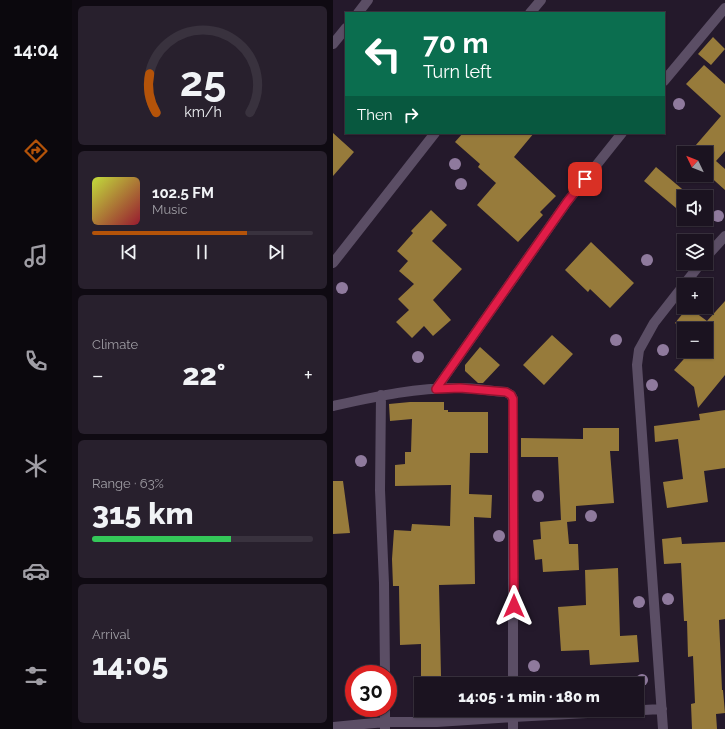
<!DOCTYPE html>
<meta charset="utf-8">
<style>
:root{--surface:#1b1320;--page:#28202d;--text:#f1f3f6;--muted:#a09ea5;--line:#39323e;--accent:#b45309}
body{margin:0;font-family:Raleway,sans-serif;background:var(--page);color:var(--text);height:100vh;display:flex;flex-direction:column;font-size:15px;white-space:nowrap}
*{box-sizing:border-box;margin:0}
p{font-size:13px;color:var(--muted)}
.icon{flex:none;width:22px;height:22px;fill:none;stroke:currentColor;stroke-width:2;stroke-linecap:round;stroke-linejoin:round}
.map{position:relative;flex:1;overflow:hidden}
.details{display:flex;flex-direction:column;gap:6px;padding:6px;background:#0f0a12;width:261px}
.details>*{flex:none}
.hud{position:absolute;left:12px;top:12px;width:320px;height:122px;border-radius:0px;box-shadow:0 1px 3px #0004,0 0 0 1px var(--line);background:#0b6e4f;color:#fff;overflow:hidden}
.needle{width:26px;rotate:313deg}
.fabs{position:absolute;left:344px;top:146px;display:grid;gap:8px}
.fabs a{display:grid;place-items:center;width:36px;height:36px;border-radius:0px;background:var(--surface);box-shadow:0 1px 3px #0004,0 0 0 1px var(--line);font-size:20px}
.speed{position:absolute;left:12px;top:665px;display:flex;gap:8px;font-size:20px;font-weight:700;text-align:center}
.speed>*{display:grid;place-content:center;width:52px;height:52px;border-radius:50%;background:var(--surface);box-shadow:0 1px 3px #0004,0 0 0 1px var(--line);line-height:1}
.speed .limit{border:6px solid #d22;background:#fff;color:#111}
.pin{position:absolute;display:grid;place-items:center;width:34px;height:34px;color:#fff;margin:-17px;border-radius:8px;box-shadow:0 2px 6px #0006}
.me{position:absolute;width:44px;margin:-22px;rotate:0deg;stroke-linejoin:round;filter:drop-shadow(0 0 3px #0008)}
.turn{display:flex;align-items:center;gap:14px;height:84px;padding:0 12px;font-size:18px}
.turn .icon{width:52px;height:52px;stroke-width:2.5}
.turn b{display:block;font-size:28px;line-height:34px}
.then{display:flex;align-items:center;height:38px;padding:0 12px;background:#0003;gap:8px;font-size:15px}
.big{font-size:30px;font-weight:800;line-height:1.1}
.details .widget{flex:1;display:flex;flex-direction:column;justify-content:center;gap:6px;min-width:0;padding:0 14px;border-radius:6px;background:var(--page)}
.details .dial{align-items:center;gap:0}
.dial svg{height:104px;overflow:visible;fill:none;stroke:var(--line);stroke-width:7;stroke-linecap:round;text-anchor:middle}
.dial text{fill:var(--text);stroke:none}
.song{display:flex;align-items:center;gap:12px}
.cover{width:48px;height:48px;border-radius:6px;background:linear-gradient(135deg,hsl(70 70% 55%),hsl(350 70% 35%))}
.played{height:4px;border-radius:2px;background:linear-gradient(90deg,var(--accent) 70%,var(--line) 70%)}
.keys{display:flex;justify-content:space-around;direction:ltr}
.heat{display:flex;justify-content:space-between;align-items:center;font-size:22px;direction:ltr}
.charge{height:6px;border-radius:3px;background:linear-gradient(90deg,#34c759 63%,var(--line) 0)}
.trip{position:absolute;left:81px;top:677px;width:230px;height:40px;border-radius:0px;background:var(--surface);box-shadow:0 1px 3px #0004,0 0 0 1px var(--line);font-weight:800;line-height:40px;text-align:center}
main{display:flex;flex:1;min-height:0}
.tabs{display:flex;flex-direction:column;width:72px;justify-content:space-around;align-items:center;background:#0b080d;color:var(--muted)}
.tabs .icon{width:28px;height:28px}
.tabs .selected{color:var(--accent)}
.tabs b{font-size:18px;color:var(--text)}
.map>svg:first-child{display:block}
</style>
<main>
<nav class="tabs">
<b>14:04</b>
<svg class="icon selected" aria-label="directions" viewBox="0 0 24 24"><path d="M12 3l9 9-9 9-9-9zM9 14v-3h6M13 9l2 2-2 2"/></svg>
<svg class="icon" aria-label="music" viewBox="0 0 24 24"><path d="M9 18V5l10-2v13"/><circle cx="6" cy="18" r="3"/><circle cx="16" cy="16" r="3"/></svg>
<svg class="icon" aria-label="phone" viewBox="0 0 24 24"><path d="M5 4h4l2 5-3 2q2 4 5 5l2-3 5 2v4C11 20 4 13 5 4z"/></svg>
<svg class="icon" aria-label="climate" viewBox="0 0 24 24"><path d="M12 3v18M4 7l16 10M4 17L20 7"/></svg>
<svg class="icon" aria-label="car" viewBox="0 0 24 24"><path d="M5 17H2v-5l4-1 3-4h7l3 4 3 1v5h-3M9 17h6M6 11h13"/><circle cx="7" cy="17" r="2"/><circle cx="17" cy="17" r="2"/></svg>
<svg class="icon" aria-label="filters" viewBox="0 0 24 24"><path d="M4 7h16M4 17h16"/><circle cx="9" cy="7" r="2"/><circle cx="15" cy="17" r="2"/></svg>
</nav>
<section class="details">
<div class="widget dial"><svg viewBox="0 0 100 80">
<path d="M14 69A42 42 0 1 1 86 69"/>
<path d="M14 69A42 42 0 0 1 9 39" stroke="#b45309"/>
<text x="50" y="56" font-size="32" font-weight="700">25</text>
<text x="50" y="72" font-size="11">km/h</text>
</svg></div>
<div class="widget">
<div class="song"><i class="cover"></i><div><b>102.5 FM</b><p>Music</p></div></div>
<div class="played"></div>
<div class="keys"><svg class="icon" aria-label="previous" viewBox="0 0 24 24"><path d="M18 5L8 12l10 7zM5 5v14"/></svg><svg class="icon" aria-label="pause" viewBox="0 0 24 24"><path d="M8 5v14M16 5v14"/></svg><svg class="icon" aria-label="next" viewBox="0 0 24 24"><path d="M6 5l10 7-10 7zM19 5v14"/></svg></div>
</div>
<div class="widget"><p>Climate</p>
<div class="heat"><a>−</a><b class="big">22°</b><a>+</a></div>
</div>
<div class="widget"><p>Range · 63%</p><b class="big">315 km</b><div class="charge"></div></div>
<div class="widget"><p>Arrival</p><b class="big">14:05</b></div>
</section>
<div class="map">
<svg width="392" height="729" viewBox="0 0 392 729">
<rect width="100%" height="100%" fill="#24192b"/>
<!-- building -->
<path fill="#977b3b" d="M380,37L392,49L378,65L365,54Z
M371,65L392,84V151L383,161L392,169V190L373,173V153H356L388,116L353,84Z
M0,133L21,152L0,176Z
M130,133H201L181,157L223,196L207,212L210,215L185,242L144,205L163,183L145,167L147,164L122,142Z
M323,167L355,194L351,197L343,208L311,181Z
M98,210L114,225L99,241L129,269L100,300L118,320L100,336L91,326L79,338L63,322L76,310L65,299L81,284L66,271L75,261L64,251L80,233L78,231Z
M258,242L301,283L277,308L257,289L255,292L232,270Z
M392,301V375L365,408L361,387L341,370L358,351H373V329H351V330L342,323L355,307L374,321Z
M219,335L240,354L211,385L190,365Z
M147,347L167,365L150,383H145L132,371V365Z
M77,402H111V410H115V412H155V453H137L136,494L159,495L158,518L141,517L142,584L106,585L108,676H88V644L67,645L66,586H60L59,559L61,530L78,531L79,524L117,526L118,485L62,486V465L72,464V452H78L79,419L57,421L56,404Z
M392,410V468L371,471L375,502L334,508L330,482L350,479L345,439L322,442L321,426L367,420L366,414Z
M250,428H286V451H277L281,503L243,506V521L234,522L236,544H245L246,570L210,572L209,559L202,560L200,540L208,539L207,522L228,520L225,457H188V438L250,439Z
M0,481H10L17,533L0,534Z
M348,537L349,544L392,542V619L386,620L389,690H390L392,713L383,714L384,729H359L358,704L362,703L360,656L355,657L354,621H351L348,563L331,564L329,539Z
M285,568L287,636L304,635L306,662L257,665L256,650L228,651L225,607L253,605L252,570Z"/>
<g fill="none" stroke-linecap="round" stroke-linejoin="round">
<!-- minor -->
<path stroke="#5b4e65" stroke-width="10" d="M25,13L35,0
M197,13L208,0
M0,44L13,28
M331,81L392,8
M373,257L392,236
M0,263L102,133
M103,389L234,202L289,133
M48,395L47,490L51,583L52,674
M0,406C41,397 85,387 127,388C142,388 158,391 173,392L178,395L180,399V684
M52,708V729
M180,711V729
M0,727L52,722H104L180,717L329,709
M330,729L304,365L306,350L321,323L368,263"/>
</g>
<!-- trees -->
<g fill="#8f7a9d">
<circle cx="346" cy="104" r="6"/>
<circle cx="122" cy="164" r="6"/>
<circle cx="128" cy="184" r="6"/>
<circle cx="385" cy="216" r="6"/>
<circle cx="314" cy="260" r="6"/>
<circle cx="9" cy="288" r="6"/>
<circle cx="283" cy="340" r="6"/>
<circle cx="330" cy="350" r="6"/>
<circle cx="85" cy="357" r="6"/>
<circle cx="319" cy="385" r="6"/>
<circle cx="28" cy="461" r="6"/>
<circle cx="205" cy="496" r="6"/>
<circle cx="258" cy="516" r="6"/>
<circle cx="166" cy="536" r="6"/>
<circle cx="335" cy="599" r="6"/>
<circle cx="306" cy="602" r="6"/>
<circle cx="201" cy="666" r="6"/>
<circle cx="309" cy="680" r="6"/>
</g>
<g fill="none" stroke-linecap="round" stroke-linejoin="round">
<!-- route casing -->
<g stroke="#92132f" stroke-width="10">
<path id="route" d="M181,606L180,399L178,395L173,392L127,388L103,389L234,202L252,179"/>
</g>
<!-- route -->
<use href="#route" stroke="#e11d48" stroke-width="7"/>
</g>
</svg>
<div class="fabs">
<a><svg class="needle" viewBox="-14 -14 28 28"><path d="M0-13l5 13h-10z" fill="#e53935"/><path d="M0 13l5-13h-10z" fill="#a09ea5"/></svg></a>
<a><svg class="icon" aria-label="sound" viewBox="0 0 24 24"><path d="M4 9h4l5-4v14l-5-4H4zM17 9q2 3 0 6"/></svg></a>
<a><svg class="icon" aria-label="layers" viewBox="0 0 24 24"><path d="M12 4l9 5-9 5-9-5zM3 14l9 5 9-5"/></svg></a>
<a>+</a>
<a>−</a>
</div>
<div class="speed"><div class="limit">30</div></div>
<div class="pin" style="left:252px;top:179px;background:#d93025"><svg class="icon" aria-label="arrive" viewBox="0 0 24 24"><path d="M6 21V4h12l-3 4 3 4H6"/></svg></div>
<svg class="me" style="left:181px;top:606px" viewBox="-20 -20 40 40"><path d="M0-17L14 15 0 8-14 15z" fill="#e11d48" stroke="#fff" stroke-width="4"/></svg>
<div class="trip">14:05 · 1 min · 180 m</div>
<div class="hud">
<div class="turn"><svg class="icon" aria-label="left" viewBox="0 0 24 24"><path d="M17 20v-9H6M10 6l-5 5 5 5"/></svg><div><b>70 m</b>Turn left</div></div>
<div class="then">Then<svg class="icon" aria-label="right" viewBox="0 0 24 24"><path d="M7 20v-9h11M14 6l5 5-5 5"/></svg></div>
</div>
</div>
</main>
